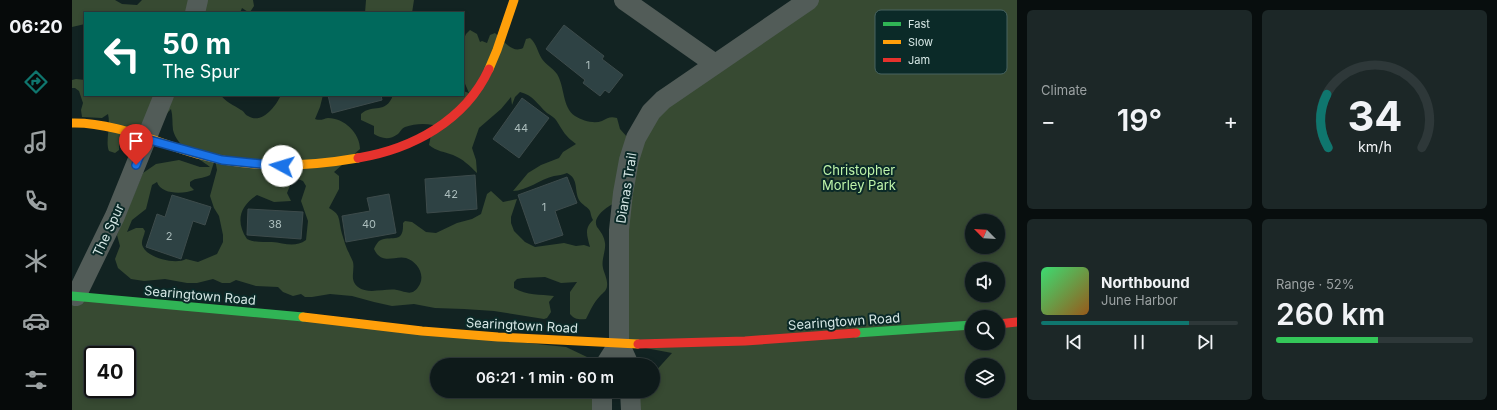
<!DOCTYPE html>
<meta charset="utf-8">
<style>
:root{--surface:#0e1a1a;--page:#1c2727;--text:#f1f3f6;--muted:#9ba1a2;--line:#2e3839;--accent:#0f766e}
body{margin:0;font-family:Inter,sans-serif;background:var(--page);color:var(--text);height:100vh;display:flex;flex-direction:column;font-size:15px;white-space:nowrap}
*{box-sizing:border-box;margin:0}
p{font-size:13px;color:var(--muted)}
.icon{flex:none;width:22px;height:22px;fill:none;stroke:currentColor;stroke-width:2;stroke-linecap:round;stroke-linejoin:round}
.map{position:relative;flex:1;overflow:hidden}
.drawer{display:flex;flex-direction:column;gap:10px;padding:10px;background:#080e0e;width:480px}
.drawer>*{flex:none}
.guide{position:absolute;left:12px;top:12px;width:380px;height:84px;border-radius:0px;box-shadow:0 2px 6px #0003,0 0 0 1px var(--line);background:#00695c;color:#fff;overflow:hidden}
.needle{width:26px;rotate:294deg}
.buttons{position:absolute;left:893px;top:214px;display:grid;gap:8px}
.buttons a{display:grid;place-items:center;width:40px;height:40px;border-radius:50%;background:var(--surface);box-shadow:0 2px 6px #0003,0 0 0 1px var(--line);font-size:20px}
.speed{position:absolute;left:12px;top:346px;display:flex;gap:8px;font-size:20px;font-weight:700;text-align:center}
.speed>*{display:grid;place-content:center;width:52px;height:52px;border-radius:50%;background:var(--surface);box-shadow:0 2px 6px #0003,0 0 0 1px var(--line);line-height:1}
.speed .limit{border:2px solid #111;border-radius:6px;background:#fff;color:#111}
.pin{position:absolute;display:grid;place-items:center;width:34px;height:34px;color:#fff;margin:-41px -17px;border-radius:50% 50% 50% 0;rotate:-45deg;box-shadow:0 0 4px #0007}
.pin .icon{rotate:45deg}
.me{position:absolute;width:44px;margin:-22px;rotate:276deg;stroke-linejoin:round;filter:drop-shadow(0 0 3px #0008)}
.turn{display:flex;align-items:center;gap:14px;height:84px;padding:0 12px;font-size:18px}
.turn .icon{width:52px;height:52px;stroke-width:2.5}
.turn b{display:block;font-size:28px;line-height:34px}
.big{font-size:30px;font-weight:600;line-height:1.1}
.drawer .widget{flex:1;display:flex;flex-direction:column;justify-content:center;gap:6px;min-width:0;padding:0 14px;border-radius:6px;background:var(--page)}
.drawer .dial{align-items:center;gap:0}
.dial svg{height:104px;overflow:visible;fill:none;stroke:var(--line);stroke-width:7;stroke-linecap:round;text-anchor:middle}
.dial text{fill:var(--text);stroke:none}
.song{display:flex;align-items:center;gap:12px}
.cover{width:48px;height:48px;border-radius:6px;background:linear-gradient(135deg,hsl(140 70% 55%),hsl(30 70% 35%))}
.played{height:4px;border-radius:2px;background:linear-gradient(90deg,var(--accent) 75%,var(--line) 75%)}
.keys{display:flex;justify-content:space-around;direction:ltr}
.heat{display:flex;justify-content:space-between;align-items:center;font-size:22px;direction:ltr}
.charge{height:6px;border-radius:3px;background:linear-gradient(90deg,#34c759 52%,var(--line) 0)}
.drawer .tiles{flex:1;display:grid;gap:10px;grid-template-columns:repeat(2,1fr)}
.trip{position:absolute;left:358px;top:358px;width:230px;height:40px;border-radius:20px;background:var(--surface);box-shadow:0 2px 6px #0003,0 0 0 1px var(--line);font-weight:600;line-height:40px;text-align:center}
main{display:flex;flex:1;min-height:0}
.menu{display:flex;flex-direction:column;width:72px;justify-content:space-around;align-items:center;background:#060a0a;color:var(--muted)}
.menu .icon{width:28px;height:28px}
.menu .on{color:var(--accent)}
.menu b{font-size:18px;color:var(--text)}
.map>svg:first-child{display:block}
</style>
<main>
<nav class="menu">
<b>06:20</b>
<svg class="icon on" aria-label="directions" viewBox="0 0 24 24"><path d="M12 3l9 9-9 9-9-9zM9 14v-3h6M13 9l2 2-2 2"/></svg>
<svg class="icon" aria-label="music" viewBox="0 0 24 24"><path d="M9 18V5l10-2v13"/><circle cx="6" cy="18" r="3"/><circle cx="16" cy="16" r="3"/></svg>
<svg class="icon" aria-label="phone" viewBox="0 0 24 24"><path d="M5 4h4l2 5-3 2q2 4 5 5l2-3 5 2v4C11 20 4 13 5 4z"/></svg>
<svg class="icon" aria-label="climate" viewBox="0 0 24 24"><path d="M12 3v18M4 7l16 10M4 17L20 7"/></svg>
<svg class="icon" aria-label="car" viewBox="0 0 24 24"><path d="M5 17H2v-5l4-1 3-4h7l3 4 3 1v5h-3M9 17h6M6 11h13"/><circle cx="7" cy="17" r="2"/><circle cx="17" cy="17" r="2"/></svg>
<svg class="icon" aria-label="filters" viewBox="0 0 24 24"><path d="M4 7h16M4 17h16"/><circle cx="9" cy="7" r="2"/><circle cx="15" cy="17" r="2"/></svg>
</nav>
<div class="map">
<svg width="945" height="410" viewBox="0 0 945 410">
<rect width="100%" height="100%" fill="#122322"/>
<!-- green -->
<path fill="#374a32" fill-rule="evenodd" d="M0,0H43L50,4L65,5L70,0H181L182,6L178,12H176L170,8L168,13H13V24L0,27Z
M294,0H342L340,13H293Z
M737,0H945V410H565L570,391H581V374L600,353L547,343V201C539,204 519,216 525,227C529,232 532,236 533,243C534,251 529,260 531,268C532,273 536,280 535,286C535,290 531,293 528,296C522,302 518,311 514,319C507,320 502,319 498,314V292L505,282L489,283L473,277L451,278L445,279L442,282V288C455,296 468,294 482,296L477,302L479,312L475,318L472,319L422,311L392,309L363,308L342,304L320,306L302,302L280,296L258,294L240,297H233L229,294L221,296L211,292L206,287L184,286L164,280L158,283H150L141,279L125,283H115L93,279L72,281L59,279L46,268L43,259L48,246L45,235L71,173L84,164L107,160L128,167H138C125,157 105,147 101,130C100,123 101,116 99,109L88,121L49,137L47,141V150L43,153L37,151C33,142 39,126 36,114L30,118L10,117L9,110L11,103L7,91L3,88H0V80L4,79L13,80V95H149C153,102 162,105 169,110C172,111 173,115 176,116C190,125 204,106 209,95H251L248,107L243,119C250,121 250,119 256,118C272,118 288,133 288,149L262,172L267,176V189L257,208C260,210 264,212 266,216C268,221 268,228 270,234C272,240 274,248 277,253C278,256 280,259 281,262C283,271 277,280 286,287C296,295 313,288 325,290C335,292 341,297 348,284C353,273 344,261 334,258C323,255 310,266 302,249C303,246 305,243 307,241C318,234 332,246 331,223L333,221L340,222L354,232L364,233L385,223L400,219L409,214L415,194L419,191L431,202L445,199L439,217V223L442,231L453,242L463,247L492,243L504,246L512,245L518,247C515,235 512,229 521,220C519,217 519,214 518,211C516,207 510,205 507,200C502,190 507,179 495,173C490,175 487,175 482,176C469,179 454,191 441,191L456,173L469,165L487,158L491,152L504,144C493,136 491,131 484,120C482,117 478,115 475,113C465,104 461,95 448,92L443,97L440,105L439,97L429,109L407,128L400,148L404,160L405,173C398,166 391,159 381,155C373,152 364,151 357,145L361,125C351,123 342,124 333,127C329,129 329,131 326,134C318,140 310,139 302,134V126L289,120V114C301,103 314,115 321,95H391V91L397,93L391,79V41L394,34L398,30L405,34L408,42L410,41L415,43L418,35L423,33C431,40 440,54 451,48L454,39L458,38C465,44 465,51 470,59C474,65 481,68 485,74C493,87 490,107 503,116C511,121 522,124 530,121C536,118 538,116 545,118L548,129L556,138ZM143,159L145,170L138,196L142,208L147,216L151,235V242L145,254L126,262L114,259C104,265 76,258 71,247C68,242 72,237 73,231L71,228H64L55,232L60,220L74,209L80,185L85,182C89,195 112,194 122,190L118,186V182C124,177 131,179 138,175ZM226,179L231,181L234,186L229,201L236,221L234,240C223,248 212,243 200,242C191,242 183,243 175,239C163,221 168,206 185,195L202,202L219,201L215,193L219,183ZM900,221H926V247H900ZM900,269H926V295H900ZM900,317H926V343H900ZM900,365H926V391H900Z
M0,296L494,347L515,357L524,365H365V391H530V410H0ZM21,355H55V389H21Z"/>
<!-- building -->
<path fill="#2e4244" stroke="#3d4b4b" d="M492,25L532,56L530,59L551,75L537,93L533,90L528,96L511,83L513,80L474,49Z
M256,95H309L310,100L260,113Z
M450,98L477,118L447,158L421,139Z
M403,175L405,209L355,213L353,179Z
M495,177L505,203L483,211L491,235L463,244L446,195Z
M317,194L324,233L274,242L270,216L298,211L295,198Z
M100,195L139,207L133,225L121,221L109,259L74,247L85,214L93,217Z
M176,209L231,212L229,239L175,235Z"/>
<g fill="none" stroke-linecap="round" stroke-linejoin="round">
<!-- street -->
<path stroke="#525c58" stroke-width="20" d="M552,0L643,64
M123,13L126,0
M4,296L43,216L92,95
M533,365L547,343
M557,365L547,343V230L551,193L557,160L564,138L579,112L591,100L737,0
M530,391V410
M558,391L559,410"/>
<!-- fast -->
<path stroke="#30b455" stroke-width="9" d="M0,296L231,317
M784,333L900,325"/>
<!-- slow -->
<path stroke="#ff9f0a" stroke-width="9" d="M417,69L425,50L442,0
M0,123C43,122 87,144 129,155C180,169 234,167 286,158
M231,317L350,331L426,337L566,344"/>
<!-- jam -->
<path stroke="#e5322d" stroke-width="9" d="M286,158C340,149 393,121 417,69
M926,324L945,322
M566,344L673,341L784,333"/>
</g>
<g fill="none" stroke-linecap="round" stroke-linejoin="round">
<!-- route casing -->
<g stroke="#114b97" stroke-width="10">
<path id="route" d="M64,165L74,139L150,160L210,166"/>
</g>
<!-- route -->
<use href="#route" stroke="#1a73e8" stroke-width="7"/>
</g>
<g text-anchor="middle" stroke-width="4" stroke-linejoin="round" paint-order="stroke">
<!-- number labels -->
<g font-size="11" fill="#acbebd">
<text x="516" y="69">1</text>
<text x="449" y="132">44</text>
<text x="379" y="198">42</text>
<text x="472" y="211">1</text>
<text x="203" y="228">38</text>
<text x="297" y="228">40</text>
<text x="97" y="240">2</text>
</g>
<!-- park labels -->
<g font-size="13" fill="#bef4a9" stroke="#0b2a28">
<text x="787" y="175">Christopher<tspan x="787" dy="15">Morley Park</tspan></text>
</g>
<!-- street labels -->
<g font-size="13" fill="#d6e7e5" stroke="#0b2a28">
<text transform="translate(554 188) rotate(-81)" y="5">Dianas Trail</text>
<text transform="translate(36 230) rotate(-65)" y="5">The Spur</text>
<text transform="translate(128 295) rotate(5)" y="5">Searingtown Road</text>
<text transform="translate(772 321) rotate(-4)" y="5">Searingtown Road</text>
<text transform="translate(450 325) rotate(3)" y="5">Searingtown Road</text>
</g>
</g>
<!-- legend -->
<rect x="803" y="10" width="132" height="64" rx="6" fill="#0b2a28" stroke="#486361" stroke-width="1"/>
<rect x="811" y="22" width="18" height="4" fill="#30b455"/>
<rect x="811" y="40" width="18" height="4" fill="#ff9f0a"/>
<rect x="811" y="58" width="18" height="4" fill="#e5322d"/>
<g font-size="11" fill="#d6e7e5">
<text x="836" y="28">Fast</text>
<text x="836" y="46">Slow</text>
<text x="836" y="64">Jam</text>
</g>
</svg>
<div class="buttons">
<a><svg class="needle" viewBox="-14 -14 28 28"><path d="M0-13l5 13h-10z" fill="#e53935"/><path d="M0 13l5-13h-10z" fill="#9ba1a2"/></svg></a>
<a><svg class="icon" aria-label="sound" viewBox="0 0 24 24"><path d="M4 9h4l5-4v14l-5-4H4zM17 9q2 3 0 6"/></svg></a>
<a><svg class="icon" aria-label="search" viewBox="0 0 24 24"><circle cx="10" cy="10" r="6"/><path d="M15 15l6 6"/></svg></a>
<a><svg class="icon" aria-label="layers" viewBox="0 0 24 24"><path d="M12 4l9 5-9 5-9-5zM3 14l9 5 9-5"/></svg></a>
</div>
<div class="speed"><div class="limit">40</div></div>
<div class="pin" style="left:64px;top:165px;background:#d93025"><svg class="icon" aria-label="arrive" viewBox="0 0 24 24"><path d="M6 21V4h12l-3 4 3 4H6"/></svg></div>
<svg class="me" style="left:210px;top:166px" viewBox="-20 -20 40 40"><circle r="19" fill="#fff"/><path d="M0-13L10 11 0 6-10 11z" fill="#1a73e8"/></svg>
<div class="trip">06:21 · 1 min · 60 m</div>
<div class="guide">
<div class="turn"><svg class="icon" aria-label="left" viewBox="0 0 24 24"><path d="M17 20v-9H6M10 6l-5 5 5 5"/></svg><div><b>50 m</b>The Spur</div></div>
</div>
</div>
<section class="drawer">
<div class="tiles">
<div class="widget"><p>Climate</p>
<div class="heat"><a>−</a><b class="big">19°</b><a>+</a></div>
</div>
<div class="widget dial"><svg viewBox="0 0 100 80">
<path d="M14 69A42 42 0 1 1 86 69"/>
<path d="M14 69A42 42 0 0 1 13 28" stroke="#0f766e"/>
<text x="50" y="56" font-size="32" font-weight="700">34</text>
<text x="50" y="72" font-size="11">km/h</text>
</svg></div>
<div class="widget">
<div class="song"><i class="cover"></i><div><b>Northbound</b><p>June Harbor</p></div></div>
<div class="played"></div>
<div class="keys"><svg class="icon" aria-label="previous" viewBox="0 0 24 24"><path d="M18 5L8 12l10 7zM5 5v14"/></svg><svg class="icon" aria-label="pause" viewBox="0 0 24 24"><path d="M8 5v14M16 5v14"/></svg><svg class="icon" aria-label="next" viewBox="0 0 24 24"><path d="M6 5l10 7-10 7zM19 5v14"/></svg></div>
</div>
<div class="widget"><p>Range · 52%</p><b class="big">260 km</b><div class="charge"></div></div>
</div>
</section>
</main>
